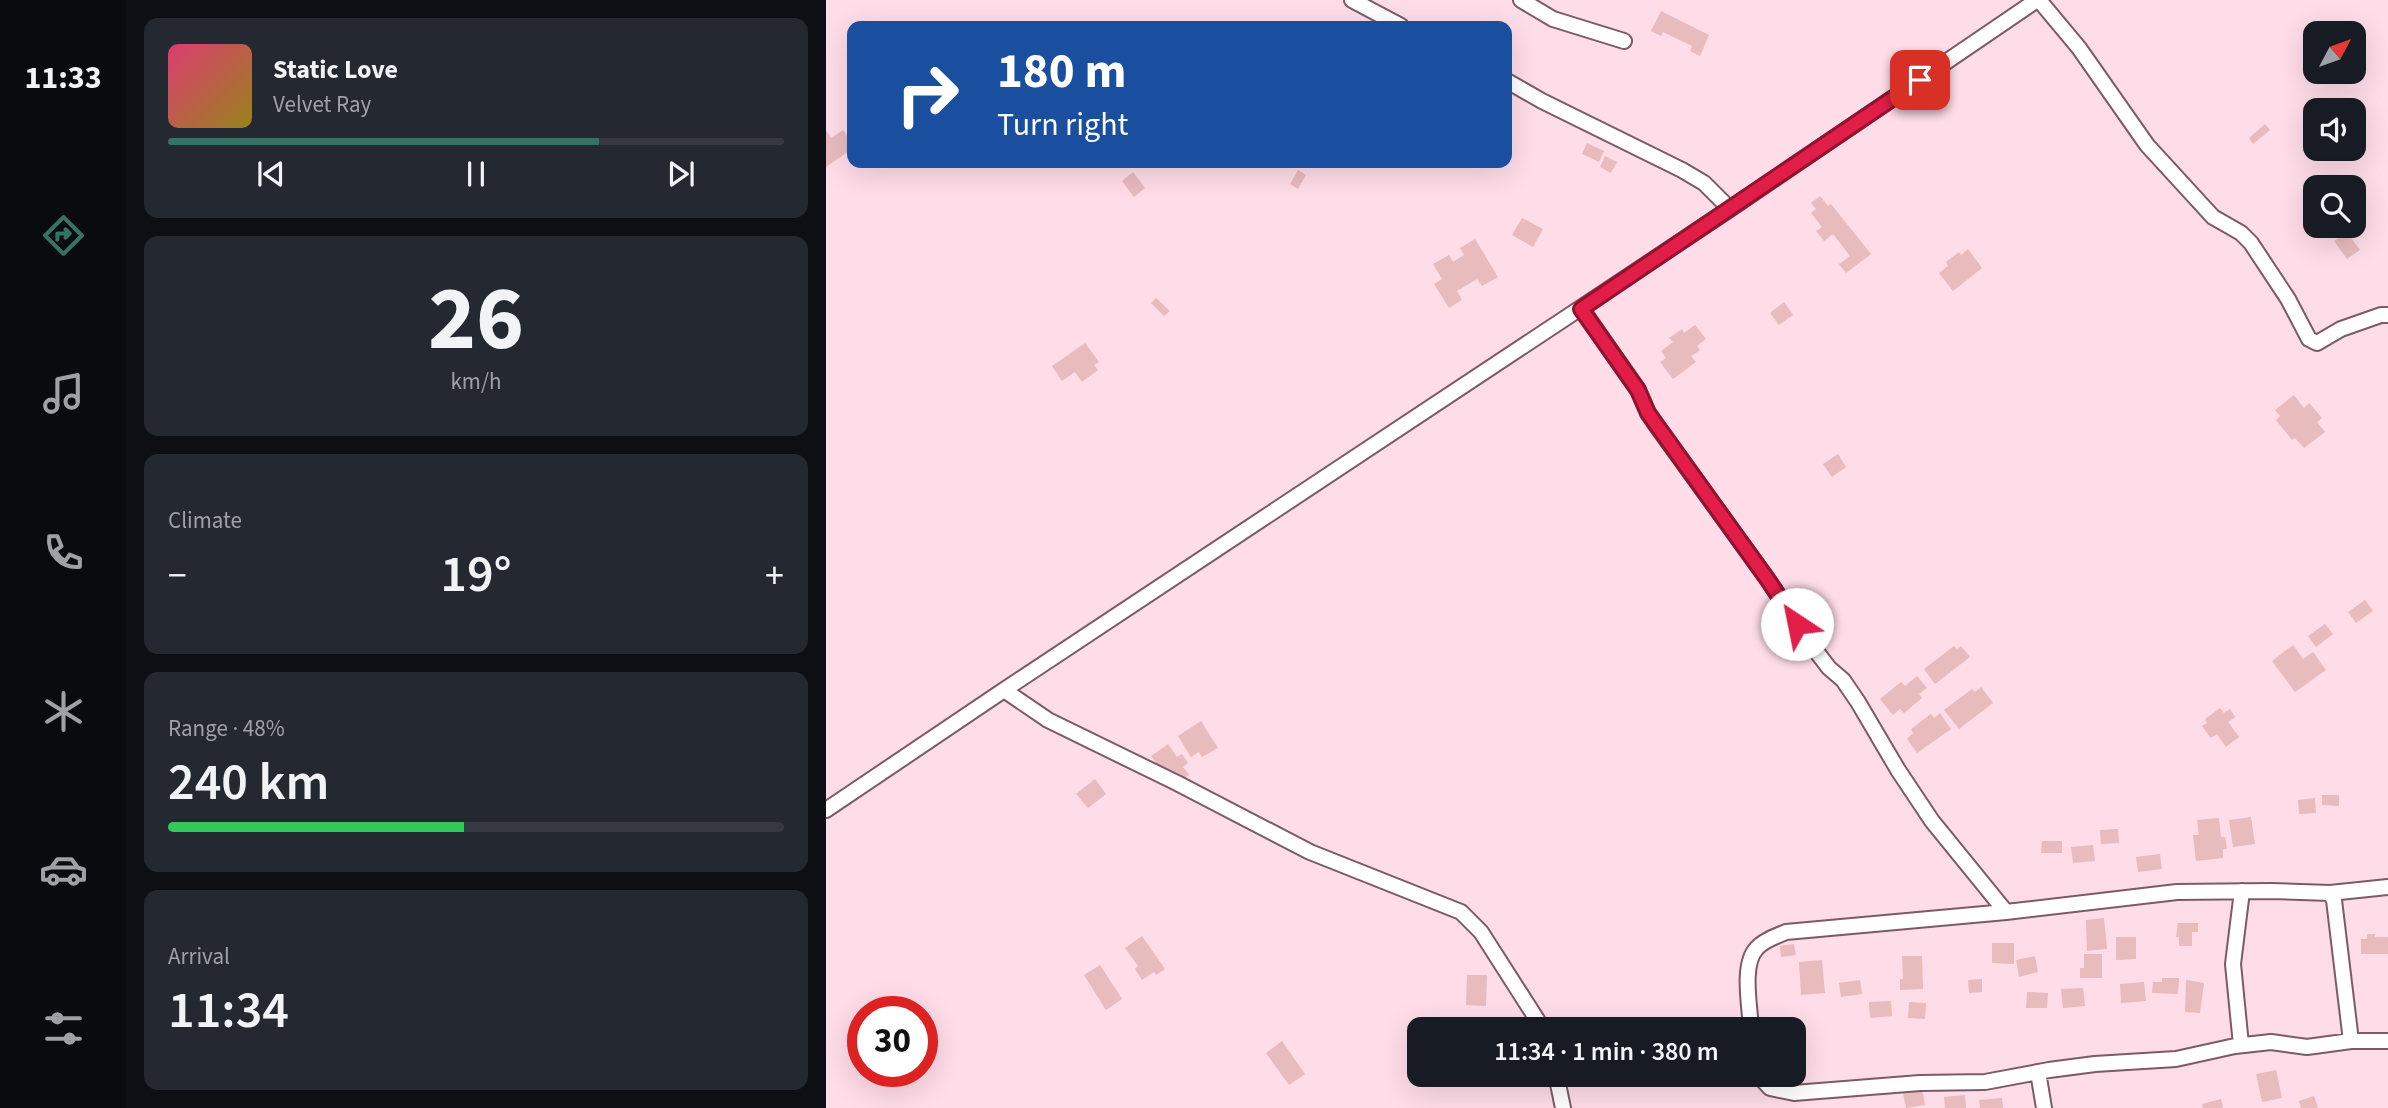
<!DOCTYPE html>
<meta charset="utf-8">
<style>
:root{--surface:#171b24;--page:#242831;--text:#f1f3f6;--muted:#9ea1a6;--line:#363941;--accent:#337464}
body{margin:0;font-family:"Source Sans 3",sans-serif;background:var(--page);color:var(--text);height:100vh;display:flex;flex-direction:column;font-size:26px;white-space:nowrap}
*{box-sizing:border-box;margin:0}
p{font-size:23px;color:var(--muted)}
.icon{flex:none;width:38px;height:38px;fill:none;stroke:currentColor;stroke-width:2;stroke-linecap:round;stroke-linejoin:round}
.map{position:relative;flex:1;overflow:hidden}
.drawer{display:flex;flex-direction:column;gap:18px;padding:18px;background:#0d0f14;width:700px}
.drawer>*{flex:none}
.top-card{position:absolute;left:21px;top:21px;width:665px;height:147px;border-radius:14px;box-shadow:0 7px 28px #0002;background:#1a4fa0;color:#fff;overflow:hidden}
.needle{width:46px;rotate:49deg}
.fabs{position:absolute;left:1477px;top:21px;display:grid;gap:14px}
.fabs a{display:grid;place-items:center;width:63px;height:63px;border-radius:14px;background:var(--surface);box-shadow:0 7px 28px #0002;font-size:35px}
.speed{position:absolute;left:21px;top:996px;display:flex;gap:14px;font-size:35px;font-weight:700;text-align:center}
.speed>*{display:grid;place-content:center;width:91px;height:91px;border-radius:50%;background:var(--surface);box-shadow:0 7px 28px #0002;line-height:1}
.speed .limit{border:10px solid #d22;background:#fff;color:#111}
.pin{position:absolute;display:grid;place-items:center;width:60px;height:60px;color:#fff;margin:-30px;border-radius:14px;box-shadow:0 4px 10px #0006}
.me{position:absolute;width:77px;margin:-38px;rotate:326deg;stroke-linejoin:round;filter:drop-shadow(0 0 5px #0008)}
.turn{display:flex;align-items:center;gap:24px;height:147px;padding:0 35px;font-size:32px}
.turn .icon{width:91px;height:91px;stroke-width:2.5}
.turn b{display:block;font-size:49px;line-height:60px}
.big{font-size:52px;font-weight:600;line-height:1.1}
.drawer .card{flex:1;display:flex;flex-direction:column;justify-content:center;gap:10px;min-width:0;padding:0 24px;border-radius:14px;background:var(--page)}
.drawer .dial{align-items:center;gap:0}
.dial b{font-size:91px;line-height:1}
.song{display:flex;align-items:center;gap:21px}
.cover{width:84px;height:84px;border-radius:10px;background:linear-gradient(135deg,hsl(340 70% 55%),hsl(50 70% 35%))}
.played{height:7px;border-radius:4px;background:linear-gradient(90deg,var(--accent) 70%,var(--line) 70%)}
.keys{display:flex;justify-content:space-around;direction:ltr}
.heat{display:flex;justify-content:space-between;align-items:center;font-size:38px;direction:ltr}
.charge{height:10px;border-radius:5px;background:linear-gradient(90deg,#34c759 48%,var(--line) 0)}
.trip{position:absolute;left:581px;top:1017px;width:399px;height:70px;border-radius:14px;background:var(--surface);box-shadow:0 7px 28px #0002;font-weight:600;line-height:70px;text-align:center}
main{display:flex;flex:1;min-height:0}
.dock{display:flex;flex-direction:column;width:126px;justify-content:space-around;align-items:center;background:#090b0e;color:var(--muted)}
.dock .icon{width:49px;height:49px}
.dock .current{color:var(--accent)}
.dock b{font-size:32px;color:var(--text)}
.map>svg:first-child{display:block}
</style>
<main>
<nav class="dock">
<b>11:33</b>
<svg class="icon current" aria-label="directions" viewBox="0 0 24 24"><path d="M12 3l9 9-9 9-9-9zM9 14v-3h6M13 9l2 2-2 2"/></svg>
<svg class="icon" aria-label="music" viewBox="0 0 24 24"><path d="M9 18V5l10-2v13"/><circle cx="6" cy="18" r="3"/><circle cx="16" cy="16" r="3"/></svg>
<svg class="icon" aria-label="phone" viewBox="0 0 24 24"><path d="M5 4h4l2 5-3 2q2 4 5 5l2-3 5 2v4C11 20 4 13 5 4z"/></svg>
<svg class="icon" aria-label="climate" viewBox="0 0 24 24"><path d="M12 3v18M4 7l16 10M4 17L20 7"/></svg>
<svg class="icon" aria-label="car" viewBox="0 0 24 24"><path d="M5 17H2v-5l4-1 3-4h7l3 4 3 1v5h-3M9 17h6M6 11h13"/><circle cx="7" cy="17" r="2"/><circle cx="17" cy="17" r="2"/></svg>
<svg class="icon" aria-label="filters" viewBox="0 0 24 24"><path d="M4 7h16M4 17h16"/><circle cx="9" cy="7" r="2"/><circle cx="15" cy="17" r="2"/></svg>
</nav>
<section class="drawer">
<div class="card">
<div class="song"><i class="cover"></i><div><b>Static Love</b><p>Velvet Ray</p></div></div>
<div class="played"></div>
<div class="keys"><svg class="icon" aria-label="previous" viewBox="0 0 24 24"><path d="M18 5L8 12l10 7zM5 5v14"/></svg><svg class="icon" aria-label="pause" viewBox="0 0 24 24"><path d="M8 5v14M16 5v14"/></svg><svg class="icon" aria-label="next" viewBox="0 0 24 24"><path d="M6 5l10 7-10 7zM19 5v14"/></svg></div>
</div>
<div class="card dial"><b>26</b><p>km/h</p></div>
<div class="card"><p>Climate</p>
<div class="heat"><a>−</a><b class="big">19°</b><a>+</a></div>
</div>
<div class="card"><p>Range · 48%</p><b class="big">240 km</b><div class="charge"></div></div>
<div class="card"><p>Arrival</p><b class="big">11:34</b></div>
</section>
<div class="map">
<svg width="1562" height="1108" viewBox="0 0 1562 1108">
<rect width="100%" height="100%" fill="#fedce8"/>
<!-- building -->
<path fill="#e8bbbd" d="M835,11L883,35L874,56L864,51L866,46L837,32L835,36L825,31Z
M1439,124L1444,130L1427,144L1423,138Z
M0,130L5,138L17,130L26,143V149L0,167Z
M761,143L778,151L773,162L756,154Z
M779,156L791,162L785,173L774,167Z
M472,170L480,175L472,189L464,184Z
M307,172L319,188L308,197L296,181Z
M994,196L1002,206L1005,204L1045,254L1020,273L1013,264L1024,256L1007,234L998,241L990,231L996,227L985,213L990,209L985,203Z
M696,218L717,229L707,247L686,235Z
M1521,232L1534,250L1521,259L1508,241Z
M649,239L672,277L656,286L651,279L631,291L636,300L623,308L608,284L616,279L607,264L623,255L627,262L638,255L634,248Z
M1142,249L1156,268L1127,291L1113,273L1122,266L1120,262L1133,252L1135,255Z
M330,298L344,311L338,316L325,303Z
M958,302L967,315L953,325L944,313Z
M869,325L880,339L871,346L874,350L865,356L870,362L847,379L834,362L840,358L835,351L847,342L843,338L856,329L858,333Z
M259,343L273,362L268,365L272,370L256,382L249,372L236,381L226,366Z
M1468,395L1478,408L1483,403L1496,418L1491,422L1499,432L1478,448L1469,438L1466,440L1450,420L1454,416L1449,410Z
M1012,454L1020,467L1006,477L997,464Z
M1539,600L1547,611L1530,623L1522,612Z
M1499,624L1507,634L1490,647L1482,636Z
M1467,645L1477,659L1487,652L1500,670L1469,692L1446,661Z
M1128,646L1131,649L1135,646L1144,657L1109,684L1098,669Z
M1091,676L1101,688L1093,694L1096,698L1078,713L1074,709L1067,715L1054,699L1075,682L1079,686Z
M1155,687L1167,703L1133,729L1118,710L1146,689L1149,692Z
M1394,708L1398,713L1404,709L1409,717L1402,722L1413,737L1400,747L1391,734L1385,738L1376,726L1381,723L1379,719Z
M1114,713L1125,729L1091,753L1081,739L1087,733L1085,729L1105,714L1108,718Z
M375,721L392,748L376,757L373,752L365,757L352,736Z
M342,744L351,757L356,754L362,763L357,767L363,775L343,790L334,777L339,774L325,756Z
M269,779L280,794L262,808L250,794Z
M1496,795H1513V806L1496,805Z
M1489,798L1490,813L1473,814L1472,800Z
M1425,817L1429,844L1407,847L1403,820Z
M1393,818L1395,837H1399L1401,849H1397V858L1370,861L1367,835H1373L1371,820Z
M1292,829L1293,843L1275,844L1274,830Z
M1216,841H1236V853H1215Z
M1267,845L1269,861L1247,863L1245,847Z
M1334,854L1336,869L1312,872L1310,857Z
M1278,918L1281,949L1261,951L1260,920Z
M1352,923H1372V932H1366V946H1353V937H1350Z
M1541,934H1549V937H1562V954H1535V939H1541Z
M316,936L339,969L330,975L328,972L316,980L309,969L312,966L299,948Z
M1290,937H1310V959L1290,960Z
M1166,943H1188V964L1166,963Z
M968,944L970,955L955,957L954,946Z
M1258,954H1276V978H1254V968H1258Z
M1076,956H1096L1097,989L1074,990V979H1077Z
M1209,956L1212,972L1193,977L1190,960Z
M996,960L999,993L975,995L973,962Z
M274,965L296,999L280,1010L258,975Z
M641,975H661L660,1006L640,1005Z
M1336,978H1353L1352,994L1326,993L1327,982H1336Z
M1156,979V992L1143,993L1142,980Z
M1034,980L1036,994L1015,997L1013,983Z
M1360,980L1378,983L1374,1013L1359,1012Z
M1318,982L1320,1001L1295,1003L1294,984Z
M1257,988L1259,1006L1237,1008L1235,989Z
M1201,992L1222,993L1221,1008H1200Z
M1065,1001L1066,1016L1044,1018L1043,1002Z
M1083,1002L1100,1003L1099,1019L1082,1018Z
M977,1027L979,1046L968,1047V1028Z
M456,1041L479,1074L463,1085L440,1053Z
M1450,1070L1456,1098L1436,1102L1430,1074Z
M641,1074H660V1081L641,1082Z
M1096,1089L1099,1105L1080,1108L1077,1093Z
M1139,1095L1140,1108H1119L1118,1097Z
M1488,1096L1492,1108H1475L1473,1101Z
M1176,1098L1177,1108H1154L1153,1100Z
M1395,1099L1397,1108H1377L1376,1104Z"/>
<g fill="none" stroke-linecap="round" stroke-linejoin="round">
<!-- street casing -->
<g stroke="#7e5967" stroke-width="18">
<path id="street" d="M526,0L575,26
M695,0L727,19L798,41
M1213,0L1253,48L1321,145L1387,217L1415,233L1425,243L1462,299L1483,339L1491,343L1515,329L1555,315H1562
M681,81L716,101L856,170L878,183L904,209
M755,308L812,390L822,413L830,425L942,580L987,647L1003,668L1017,680L1032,702L1072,770L1106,821L1180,912
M178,690L222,720L351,783L484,852L635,912L655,932L717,1029
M0,810L178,690L904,209L1211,0
M1504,893L1508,900L1525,1041
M716,1026L805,1029
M925,1029C924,1007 915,964 931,948C938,940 951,936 960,932L1180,912L1351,892L1445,891L1504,893L1562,887
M1415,1045L1407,964L1416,891
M1212,1072L1218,1108
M730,1074L737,1108
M931,1074L944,1088L968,1093L1094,1083L1159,1082L1223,1070L1269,1064L1350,1059L1409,1046L1445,1042L1481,1047L1525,1041H1562"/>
</g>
<!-- street -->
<use href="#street" stroke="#fff" stroke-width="14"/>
</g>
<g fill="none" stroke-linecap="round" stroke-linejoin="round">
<!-- route casing -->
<g stroke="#92132f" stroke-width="18">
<path id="route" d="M971,624L942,580L822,413L812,390L755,309L1094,80"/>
</g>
<!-- route -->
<use href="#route" stroke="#e11d48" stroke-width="12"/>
</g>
</svg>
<div class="fabs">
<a><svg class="needle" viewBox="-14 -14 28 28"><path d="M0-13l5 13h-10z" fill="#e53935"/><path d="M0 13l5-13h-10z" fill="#9ea1a6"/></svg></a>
<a><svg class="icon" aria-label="sound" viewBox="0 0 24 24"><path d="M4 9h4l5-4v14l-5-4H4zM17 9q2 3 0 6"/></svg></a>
<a><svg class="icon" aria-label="search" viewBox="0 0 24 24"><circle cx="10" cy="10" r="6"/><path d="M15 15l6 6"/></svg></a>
</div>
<div class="speed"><div class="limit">30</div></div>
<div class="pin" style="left:1094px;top:80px;background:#d93025"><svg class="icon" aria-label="arrive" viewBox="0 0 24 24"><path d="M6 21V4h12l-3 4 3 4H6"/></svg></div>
<svg class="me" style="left:971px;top:624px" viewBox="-20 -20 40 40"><circle r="19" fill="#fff"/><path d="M0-13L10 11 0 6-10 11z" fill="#e11d48"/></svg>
<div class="trip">11:34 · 1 min · 380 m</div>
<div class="top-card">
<div class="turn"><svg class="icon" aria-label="right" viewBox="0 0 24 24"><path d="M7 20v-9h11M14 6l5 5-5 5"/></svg><div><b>180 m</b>Turn right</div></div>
</div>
</div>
</main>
